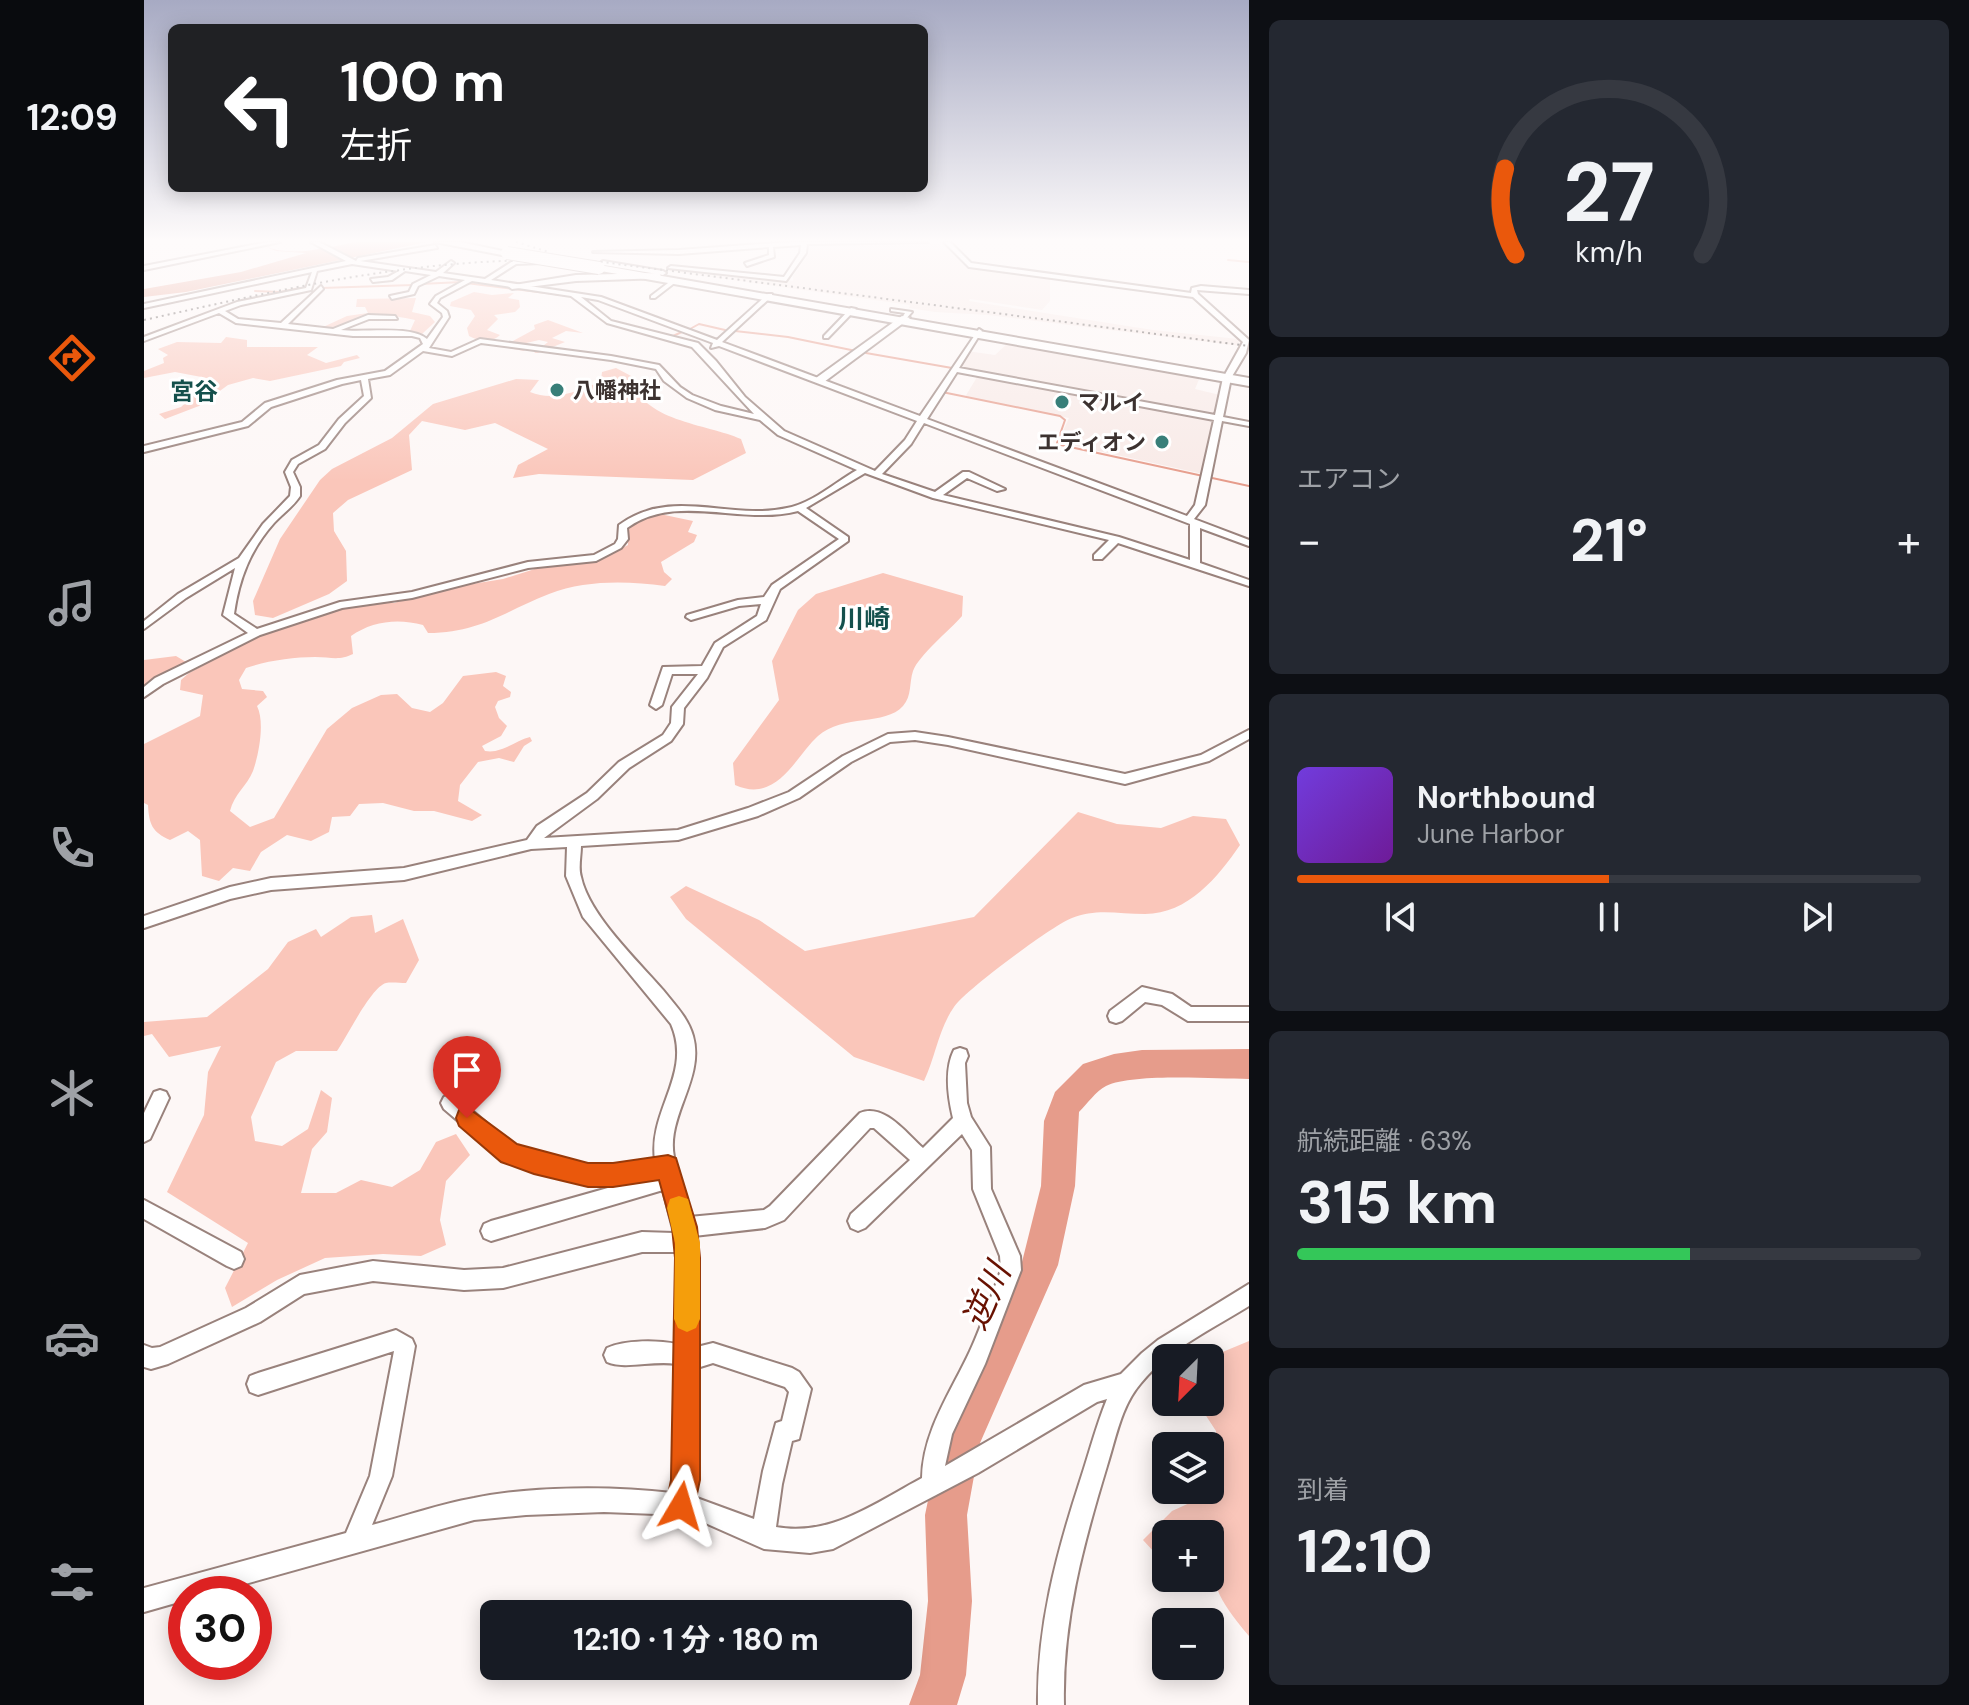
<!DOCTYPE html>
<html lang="ja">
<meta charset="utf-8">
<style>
:root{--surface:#171b24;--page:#242831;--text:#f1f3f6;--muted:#9ea1a6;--line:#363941;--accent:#ea580c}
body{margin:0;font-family:"DM Sans","Noto Sans JP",sans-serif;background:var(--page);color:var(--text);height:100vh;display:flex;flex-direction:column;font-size:30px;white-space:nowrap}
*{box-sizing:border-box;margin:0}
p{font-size:26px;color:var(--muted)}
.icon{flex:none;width:44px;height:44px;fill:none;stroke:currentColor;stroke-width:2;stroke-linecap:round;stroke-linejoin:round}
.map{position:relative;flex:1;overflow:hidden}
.sheet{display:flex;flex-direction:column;gap:20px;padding:20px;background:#0d0f14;width:720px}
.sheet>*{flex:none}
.guide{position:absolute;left:24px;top:24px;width:760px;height:168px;border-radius:12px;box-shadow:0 4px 20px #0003;background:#202124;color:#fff;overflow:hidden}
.needle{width:52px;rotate:204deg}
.tools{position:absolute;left:1008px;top:1344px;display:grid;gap:16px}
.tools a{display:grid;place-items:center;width:72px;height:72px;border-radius:12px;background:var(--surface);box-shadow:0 4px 20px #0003;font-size:40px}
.speed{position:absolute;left:24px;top:1576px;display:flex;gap:16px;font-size:40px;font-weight:700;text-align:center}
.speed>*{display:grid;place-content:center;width:104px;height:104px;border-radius:50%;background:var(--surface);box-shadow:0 4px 20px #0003;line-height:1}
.speed .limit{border:12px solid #d22;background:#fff;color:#111}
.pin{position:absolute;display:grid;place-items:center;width:68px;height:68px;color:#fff;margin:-82px -34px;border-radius:50% 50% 50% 0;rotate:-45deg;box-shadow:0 0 8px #0007}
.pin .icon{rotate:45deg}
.me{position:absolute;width:88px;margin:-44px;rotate:7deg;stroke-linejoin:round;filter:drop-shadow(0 0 6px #0008)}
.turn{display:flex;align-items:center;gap:28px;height:168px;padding:0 40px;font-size:36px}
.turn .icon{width:104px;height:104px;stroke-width:2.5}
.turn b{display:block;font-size:56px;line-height:68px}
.big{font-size:60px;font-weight:700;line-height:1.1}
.sheet .card{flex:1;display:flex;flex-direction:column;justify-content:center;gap:12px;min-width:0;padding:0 28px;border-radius:12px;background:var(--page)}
.sheet .dial{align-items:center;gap:0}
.dial svg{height:208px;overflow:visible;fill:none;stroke:var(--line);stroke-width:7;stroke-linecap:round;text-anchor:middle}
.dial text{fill:var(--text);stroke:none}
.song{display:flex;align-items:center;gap:24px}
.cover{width:96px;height:96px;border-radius:12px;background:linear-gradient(135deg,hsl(260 70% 55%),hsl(280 70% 35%))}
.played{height:8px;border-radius:4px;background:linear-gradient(90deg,var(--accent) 50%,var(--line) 50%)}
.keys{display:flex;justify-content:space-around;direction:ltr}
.heat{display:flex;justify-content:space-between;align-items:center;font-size:44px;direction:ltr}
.charge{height:12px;border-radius:6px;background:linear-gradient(90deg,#34c759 63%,var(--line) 0)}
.trip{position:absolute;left:336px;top:1600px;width:432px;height:80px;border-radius:12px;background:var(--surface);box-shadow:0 4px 20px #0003;font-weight:700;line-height:80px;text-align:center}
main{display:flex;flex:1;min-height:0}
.menu{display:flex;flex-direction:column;width:144px;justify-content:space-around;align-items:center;background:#090b0e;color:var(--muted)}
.menu .icon{width:56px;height:56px}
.menu .current{color:var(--accent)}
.menu b{font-size:36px;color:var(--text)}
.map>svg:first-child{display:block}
</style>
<main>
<nav class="menu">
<b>12:09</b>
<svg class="icon current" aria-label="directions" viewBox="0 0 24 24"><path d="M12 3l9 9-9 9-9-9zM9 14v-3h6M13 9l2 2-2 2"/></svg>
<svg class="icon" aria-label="music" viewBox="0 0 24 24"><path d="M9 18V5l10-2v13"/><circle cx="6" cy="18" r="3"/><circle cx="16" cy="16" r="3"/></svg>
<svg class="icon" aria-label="phone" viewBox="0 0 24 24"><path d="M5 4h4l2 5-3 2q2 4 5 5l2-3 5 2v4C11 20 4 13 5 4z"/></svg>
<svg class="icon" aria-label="climate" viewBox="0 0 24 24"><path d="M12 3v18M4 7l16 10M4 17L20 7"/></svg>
<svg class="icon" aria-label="car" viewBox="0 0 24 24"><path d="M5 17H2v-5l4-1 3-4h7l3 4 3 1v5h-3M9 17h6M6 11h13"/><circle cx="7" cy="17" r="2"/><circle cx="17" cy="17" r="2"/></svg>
<svg class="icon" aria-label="filters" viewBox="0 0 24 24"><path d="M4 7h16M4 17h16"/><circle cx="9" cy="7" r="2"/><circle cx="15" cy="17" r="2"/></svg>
</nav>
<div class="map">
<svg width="1105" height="1705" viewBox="0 0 1105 1705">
<rect width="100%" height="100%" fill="#fdf7f6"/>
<!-- built -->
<path fill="#f8eae7" d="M800,242L823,267L906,278V301L898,310L826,299L825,301L1009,330L1094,339L1097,346L844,315L791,312L765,308L766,305L524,271L528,269L649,281V276L666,252L662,249L670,243L761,245Z
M864,343L1056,377L1051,389L1076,395L1059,474L914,442L925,418L821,397L836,372L813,368L823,351L851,355Z"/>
<!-- green -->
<path fill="#fac6ba" d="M330,292L348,295L370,293L364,298L375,300L376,307L371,312L350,315L354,319L343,330L356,335C348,343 334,341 325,336L323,328L331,316L327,310L306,306L307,302Z
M272,298L268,312L286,316L291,322L278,334L266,331L271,320C257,317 240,314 226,315C208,317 197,330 177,328L203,316L224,313L221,307H212L213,299Z
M404,320L439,333L422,331L408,338L421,342L394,353H390L404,342L395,340L374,345L383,347L380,351L364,348L367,342L391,329L390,325Z
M82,337L103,340V347H174L163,355L182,363L213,355L216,358L200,362L197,366L126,381L109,378L84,385L55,406L21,419L15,414L37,407L68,379L31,372L0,378V371L20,363L19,358L24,355L14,349L33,342L77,343Z
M472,368L489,377C494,421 564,424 597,439L602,453L549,480L395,474L369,478L374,465L404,449L351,423L321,430L278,421L265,435L268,470L204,500L189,513L190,531L202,551L203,581L185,594L129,618L111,615L109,601L136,539L176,480L188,469L248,438L289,404L372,379L395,380L386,392C410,402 435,391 457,381L458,372Z
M511,513L549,521L544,532L553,535L550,542L517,562L520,572L528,579L521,586C482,581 442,580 405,594C361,611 336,633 284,633L279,625C254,618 228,621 207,636L209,654C195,661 187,657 171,657C149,657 122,661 102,668L95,680L98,689L119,691L123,697L113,706C121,722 115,754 109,771C103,786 90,794 86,811L106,827L130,818L183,729L208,708L237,695L253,694L268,708L286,712L299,703L319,676L352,672L362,676L359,686L367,692L366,697L354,701L351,707L355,718L363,726L357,736L338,746L341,751C358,754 370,741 386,737L388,741L380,746L370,762L355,758L334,762L316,785L314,801L338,815L328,821L290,811H270L239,803L215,804L206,816L188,817L185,832L167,841L143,835L117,852L106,871L89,868L75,881L58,876L56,840L44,831L26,840C8,832 5,824 4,805L0,803V744L56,716L59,695L36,690L37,680L45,673L112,637L202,606L237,600L250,603L297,589L359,579L394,568L454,561L484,545V526Z
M739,573L819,596L818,616C806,630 775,655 769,671C765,683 768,696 759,706C741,726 699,714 674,736C651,757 633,804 591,785L589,763L635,700L628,661L654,610L672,594Z
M32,656L42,662L0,688V660Z
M934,812L973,824L1017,828L1049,816L1082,819L1096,845C1074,877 1044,914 1001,914C975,914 952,908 928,918C909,925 820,991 810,1007C795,1028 791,1058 780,1081L710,1057L542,919L526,897L542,886L615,920L661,951L830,917Z
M228,915L231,933L259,919L275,960L262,983C256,983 247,982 242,983C227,987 203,1037 193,1051H152L132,1062L107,1117L111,1141L138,1146L164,1129L177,1090L188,1098L183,1132L168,1149L157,1193H192L217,1180L248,1187L276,1170L292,1142L312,1134L326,1155L302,1181L296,1220L302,1245L277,1256L239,1254L181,1258L133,1280L88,1307L81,1288L104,1243L23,1192L60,1115L64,1072L77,1046L25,1057L8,1034L0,1036V1022L63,1017L124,969L144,942L172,929L177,937L207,917Z
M1105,1341V1636C1073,1598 1066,1584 1066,1534H1022V1565L999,1540L1028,1511L1072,1491V1431L1053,1402H1066V1361L1069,1356Z"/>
<!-- water -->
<path fill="#e69c8b" d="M213,242H283L42,292L0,297V289L97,272L162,253L132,251L120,246C149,258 183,247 213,242Z"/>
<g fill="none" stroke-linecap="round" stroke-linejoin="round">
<!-- stream -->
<path stroke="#e69c8b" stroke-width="2" d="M1084,260L1105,262
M322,283L426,296
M276,284L318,282
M177,288L269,285
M111,291L136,292L156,288
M546,329L555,324L581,330
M591,331L644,337L712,351
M516,334L529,336L540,331
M722,353L808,368L806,372
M798,392L916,416L921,420L913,443L917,445L1105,486"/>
<!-- river -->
<path fill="#e69c8b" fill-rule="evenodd" d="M1105,1049V1079C1071,1079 990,1073 962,1086C952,1091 943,1104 935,1112L931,1186L914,1265L836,1443L823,1515L828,1601L822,1675L813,1705H765L776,1675L784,1601L781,1515L796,1442L878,1262L897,1186L900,1121L911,1092L939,1064L970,1054L998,1050Z"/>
<!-- street casing -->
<g stroke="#99827c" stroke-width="4">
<path id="street" d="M124,242H136L0,270V266Z
M167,242H175L212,261L214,258L291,245L293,248L216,261L292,272L307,261L310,263L299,273L341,279L369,261L395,260L397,263L372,264L347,280L457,297L573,340L624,294H628V296L578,342L776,416L835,329L838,331L815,368L1071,415L1079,378L1099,342L1049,297L825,267L800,242H806L827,263L1047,293L1048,288L1057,286L1105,290V294L1053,290L1054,294L1105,340L1102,353L1087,378L1079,417L1105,422V426L1078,421L1061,505L1050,519L1105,540V546L1056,528V563L1105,580V586L974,543L958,559H950V555L965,540L789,498L721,473L662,508L704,537V541L636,589L622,620L579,647L563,678L540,708L539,724L527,741L485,768L453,799L400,838L534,830L604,808L645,792L699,756L744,734L771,732L804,737L981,774L1057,755L1105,730V739L1065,761L981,784L804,745L771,740L746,742L707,762L655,798L614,816L534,840L437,846C437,856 434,868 437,877C445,915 493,960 519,990C531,1005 544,1018 549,1036C562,1082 515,1122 533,1167L532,1170L545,1217L620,1210L626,1206L716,1113C740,1103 762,1133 779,1148L809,1118C804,1097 800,1070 810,1050L816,1048L822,1050L824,1056L821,1063L823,1103L827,1117L846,1147L847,1189L876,1256L877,1270L841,1364L808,1434L801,1466L940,1385L977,1374L998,1353L1014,1340L1105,1284V1306C1068,1329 1025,1349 997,1383C977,1406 972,1438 963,1466C939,1545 918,1622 920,1705H894C893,1627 912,1555 936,1481C945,1454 952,1426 963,1399L953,1402L834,1473L689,1549L666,1553L620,1549L559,1522L512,1514L460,1512L382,1515L330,1520L65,1594H42V1600L0,1612V1588L202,1533L226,1476L250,1351L114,1395L106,1392L103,1384L106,1376L114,1373L252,1330L268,1339L271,1346L248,1476L228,1525C262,1516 296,1504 330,1498C388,1486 469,1486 528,1493L532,1364C510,1360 481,1370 463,1362L460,1355L463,1348C482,1340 512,1340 533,1344L534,1252H498L359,1288L320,1290L229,1281L160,1294L116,1322L24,1364L7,1369L0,1367V1345L8,1348L16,1347L102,1308L156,1275L229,1261L320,1270L359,1268L498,1232L530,1233L519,1190L347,1241L340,1238L337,1231L340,1224L347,1221L485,1182L444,1184L366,1163L360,1160L300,1109L297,1103L300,1097L306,1095L312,1097L371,1147L390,1153L444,1166H469L511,1160C504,1110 549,1074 527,1024L439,917L422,876L423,847L387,849L260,880L127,890L86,899L0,928V916L86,887L127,878L260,868L383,840L393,826L443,793L475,762L519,735L527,723L528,707L554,674H528L518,705L512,709L506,705L519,667L558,666L571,643L613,616L617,604L595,606L547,620L542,617L543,615L594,600L620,597L628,585L695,539L654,511C597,526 533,492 483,528L484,539L477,548L452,561L384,568L268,598L198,608L116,635L19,684L0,697V687L11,678L104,633L79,615L91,568L42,598L0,629V621L34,594L95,558L119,524L146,496L147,487L141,472L148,460L175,445L195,419L220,396L217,380L198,384L127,407L104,426L0,452V446L98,422L121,403L193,380L241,371L279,344L276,338L268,336H209L92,323L75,313L0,341V337L93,302L162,288L168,272L0,308V304L202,261ZM208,264L255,271L244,277L227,279L229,282L248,280L261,271L287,275L269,284L265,292L246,296L248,299L270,294L274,286L295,276L321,280L292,296L286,304L298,313L299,317L283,339C267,325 220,333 197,330L225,319H253L251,316L224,315L189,329L144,324L179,289L177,286L137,323L94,319L81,311L97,305L167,290L173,271ZM328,281L427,296L463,323L548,347L610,414L577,406L548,395L536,387L515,365L467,356L336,339L307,352L285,348L305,317L303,311L293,303L296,298ZM437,297L454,300L569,343L567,348L575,346L773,421L761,440L731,471L640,431L601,397L572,361L554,343L467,321ZM337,343L467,360L512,369L520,381L543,398L571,410L616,420L634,435L713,470C690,483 669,503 643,508C584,521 529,486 475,525L474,539L471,544L450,555L384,562L268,592L196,602L113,629L90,614C95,579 106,550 130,523C138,514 149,507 156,496V487L149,472L154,464L181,449L201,423L227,398L224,379L246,375L279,351L308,356ZM813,372L1070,420L1051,505L1043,516L783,419ZM780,423L1046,524V560L975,537L799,495L823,478L853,491L861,489L825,472H819L791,492L738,474L767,444ZM726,1128H730L766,1160L707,1214L704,1221L707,1228L714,1231L721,1228L818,1134L828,1150L829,1189L856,1256L857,1270C847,1297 838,1325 826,1351C807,1392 779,1431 778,1478C731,1503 687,1537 632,1527L638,1484L648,1441L655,1439L667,1389L655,1372L648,1368L569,1343L553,1347L554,1258L550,1236L621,1228L640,1220ZM569,1363L641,1387L645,1392L638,1421L632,1423L619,1471L610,1519L550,1497L552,1480L553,1368Z
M646,242H784L663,244L662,253L642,281L524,268L527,266L640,277L656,253L657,245L629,247L630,257L603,266L601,263L625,255V247L535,254L449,252L535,250Z
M459,261L519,271L522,273L519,275L460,265L450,272H446V270Z
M528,280L533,281L511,298H507V296Z
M707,308L712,309L684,338H680V336Z
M747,309L768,312L761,320L758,318L761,313L747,311Z
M998,987L1028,994L1047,1007H1105V1021H1044L1018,1005L1001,1002L978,1021L972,1023L966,1021L964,1016L966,1011Z
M16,1090L22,1092L25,1098L6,1139L0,1142V1113L10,1092Z
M0,1200L97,1252L100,1259L97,1266L90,1269L83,1266L0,1219Z"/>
</g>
<!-- secondary casing -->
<g stroke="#99827c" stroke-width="4">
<path id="secondary" d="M515,273L518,278L432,281L368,289L364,286L432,275Z
M758,316L766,318L680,382H672V378Z"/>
</g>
<!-- highway casing -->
<g stroke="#99827c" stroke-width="4">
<path id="highway" d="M291,242H316L368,253L363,256Z
M455,265L1105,378V386L451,270L449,268Z"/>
</g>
<!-- street -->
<use href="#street" fill="#fff" fill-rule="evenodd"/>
<!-- secondary -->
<use href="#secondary" fill="#fff" fill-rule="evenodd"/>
<!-- highway -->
<use href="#highway" fill="#fff" fill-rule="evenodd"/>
<!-- rail -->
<path stroke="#5d5452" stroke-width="2" stroke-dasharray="2 4" stroke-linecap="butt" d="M372,242L405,252
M0,320C158,285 295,252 458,262L1105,346"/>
<!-- highway-bridge casing -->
<g stroke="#99827c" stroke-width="14" stroke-linecap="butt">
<path id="highway-bridge" d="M363,253L455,268"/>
</g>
<!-- highway-bridge -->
<use href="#highway-bridge" stroke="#fff" stroke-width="12"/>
</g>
<!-- sky -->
<linearGradient id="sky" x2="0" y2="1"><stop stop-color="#a7aac3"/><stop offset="0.5" stop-color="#fefbfb"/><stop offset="1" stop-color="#fefbfb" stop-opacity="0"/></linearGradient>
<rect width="1105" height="481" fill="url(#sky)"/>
<!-- route -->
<path fill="#ea580c" stroke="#983908" stroke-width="2" d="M323,1107L373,1144L444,1163H469L524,1155L532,1158L553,1227L556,1258V1480L548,1517L537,1521L526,1517L522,1506L527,1480L531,1258L528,1227L515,1180L469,1187H444L390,1174L357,1162L315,1126L312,1118L315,1110Z"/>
<!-- slow -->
<path fill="#f59e0b" d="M535,1196L544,1199L556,1243V1319L552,1328L543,1332L534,1328L530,1319L531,1243L523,1208L526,1199Z"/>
<!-- markers -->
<g fill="#387f79" stroke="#fff" stroke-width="3">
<circle cx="413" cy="390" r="8"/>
<circle cx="918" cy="402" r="8"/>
<circle cx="1018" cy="442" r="8"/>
</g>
<g text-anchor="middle" stroke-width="6" stroke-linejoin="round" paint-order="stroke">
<!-- far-poi labels -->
<g font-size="22" font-weight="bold" fill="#3c3230" stroke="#fff" text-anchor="start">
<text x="429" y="398">八幡神社</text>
<text x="934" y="410">マルイ</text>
<text x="1002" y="450" text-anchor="end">エディオン</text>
</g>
<!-- far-neighbourhood labels -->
<g font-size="24" font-weight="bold" fill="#14504c" stroke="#fff">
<text x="50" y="400">宮谷</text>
</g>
<!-- far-quarter labels -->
<g font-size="26" font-weight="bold" fill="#14504c" stroke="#fff">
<text x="720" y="628">川崎</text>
</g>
<!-- near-water labels -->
<g font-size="34" font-style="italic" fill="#681101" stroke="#fff">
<text transform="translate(842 1296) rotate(-66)" y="12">逆川</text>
</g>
</g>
</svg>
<div class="tools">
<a><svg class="needle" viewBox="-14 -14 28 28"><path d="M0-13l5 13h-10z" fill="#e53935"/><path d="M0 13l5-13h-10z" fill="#9ea1a6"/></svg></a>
<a><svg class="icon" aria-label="layers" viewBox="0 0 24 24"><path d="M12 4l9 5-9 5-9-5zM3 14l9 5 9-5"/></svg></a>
<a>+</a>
<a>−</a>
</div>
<div class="speed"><div class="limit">30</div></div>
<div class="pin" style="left:323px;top:1118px;background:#d93025"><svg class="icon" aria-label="arrive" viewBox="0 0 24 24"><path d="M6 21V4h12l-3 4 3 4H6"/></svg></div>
<svg class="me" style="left:537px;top:1506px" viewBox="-20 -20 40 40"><path d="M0-17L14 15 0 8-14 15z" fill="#ea580c" stroke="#fff" stroke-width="4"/></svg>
<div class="trip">12:10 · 1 分 · 180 m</div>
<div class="guide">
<div class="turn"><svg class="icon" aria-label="left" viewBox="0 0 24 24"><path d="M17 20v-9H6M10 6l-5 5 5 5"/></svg><div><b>100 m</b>左折</div></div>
</div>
</div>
<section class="sheet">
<div class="card dial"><svg viewBox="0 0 100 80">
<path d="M14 69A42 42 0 1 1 86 69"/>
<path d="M14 69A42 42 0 0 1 10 36" stroke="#ea580c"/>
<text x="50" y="56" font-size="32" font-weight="700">27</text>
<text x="50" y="72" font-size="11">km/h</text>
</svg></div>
<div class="card"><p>エアコン</p>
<div class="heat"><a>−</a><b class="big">21°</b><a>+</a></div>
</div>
<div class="card">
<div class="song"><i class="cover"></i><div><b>Northbound</b><p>June Harbor</p></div></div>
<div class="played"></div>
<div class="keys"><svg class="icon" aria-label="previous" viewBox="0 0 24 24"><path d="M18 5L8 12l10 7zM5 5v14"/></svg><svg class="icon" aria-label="pause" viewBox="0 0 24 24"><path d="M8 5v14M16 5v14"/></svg><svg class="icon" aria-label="next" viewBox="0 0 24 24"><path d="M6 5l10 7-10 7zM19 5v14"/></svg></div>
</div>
<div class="card"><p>航続距離 · 63%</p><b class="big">315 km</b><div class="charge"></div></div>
<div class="card"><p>到着</p><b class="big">12:10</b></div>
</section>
</main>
